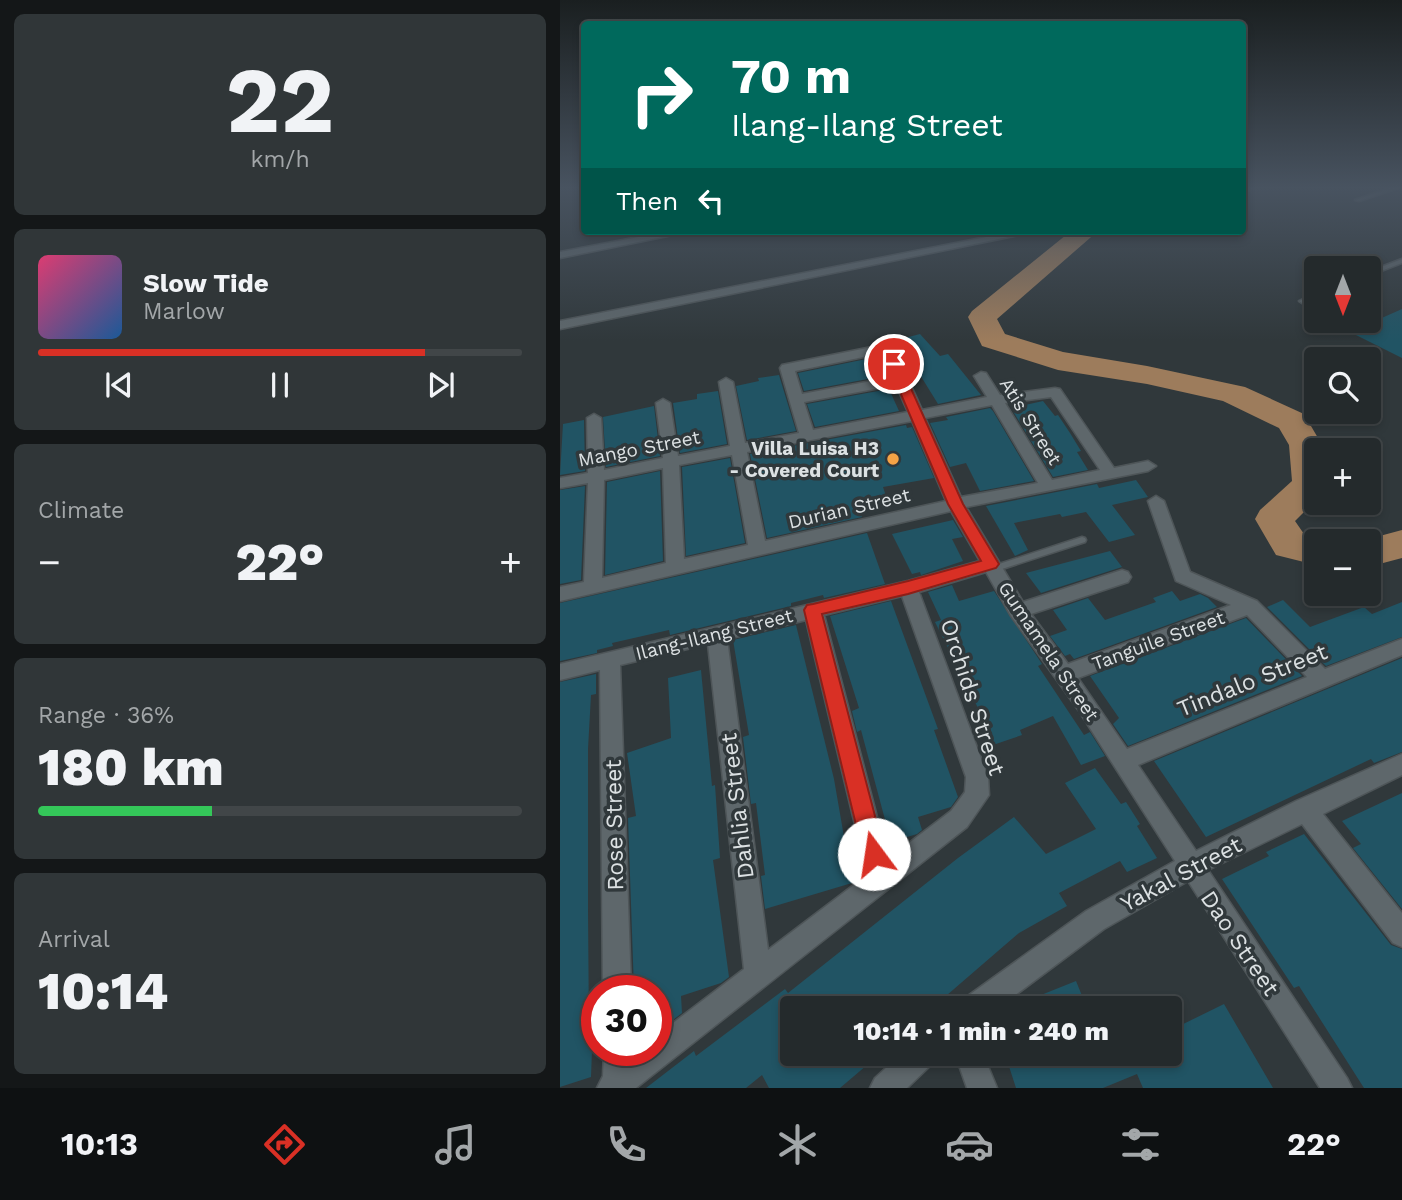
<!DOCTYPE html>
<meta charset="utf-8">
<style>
:root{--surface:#242a2c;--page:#303638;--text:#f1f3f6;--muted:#a3a7a9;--line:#414648;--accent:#d93025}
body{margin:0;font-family:"Work Sans",sans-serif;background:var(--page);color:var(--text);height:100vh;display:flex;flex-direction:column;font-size:26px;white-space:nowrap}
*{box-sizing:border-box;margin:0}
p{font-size:23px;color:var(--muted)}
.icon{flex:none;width:38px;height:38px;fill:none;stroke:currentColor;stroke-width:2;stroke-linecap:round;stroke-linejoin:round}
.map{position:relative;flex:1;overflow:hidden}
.sheet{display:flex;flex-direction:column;gap:14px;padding:14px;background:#141718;width:560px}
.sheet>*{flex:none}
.top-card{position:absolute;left:21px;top:21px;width:665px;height:214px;border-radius:7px;box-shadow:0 4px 10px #0003,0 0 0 2px var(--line);background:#00695c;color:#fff;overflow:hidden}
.needle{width:46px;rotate:180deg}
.controls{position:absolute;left:744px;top:256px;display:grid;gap:14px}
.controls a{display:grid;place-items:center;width:77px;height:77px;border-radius:7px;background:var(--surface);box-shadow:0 4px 10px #0003,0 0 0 2px var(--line);font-size:35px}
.speed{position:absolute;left:21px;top:975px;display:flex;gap:14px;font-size:35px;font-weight:700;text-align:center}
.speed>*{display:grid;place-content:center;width:91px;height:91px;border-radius:50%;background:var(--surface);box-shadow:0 4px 10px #0003,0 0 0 2px var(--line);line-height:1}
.speed .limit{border:10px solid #d22;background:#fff;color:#111}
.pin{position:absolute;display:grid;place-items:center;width:60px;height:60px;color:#fff;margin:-30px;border:4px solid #fff;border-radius:50%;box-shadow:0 2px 7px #0007}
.me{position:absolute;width:77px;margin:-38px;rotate:346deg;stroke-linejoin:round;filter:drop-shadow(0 0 5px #0008)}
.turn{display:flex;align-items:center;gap:24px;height:147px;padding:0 35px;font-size:32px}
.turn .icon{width:91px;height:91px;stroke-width:2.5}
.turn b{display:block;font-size:49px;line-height:60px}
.then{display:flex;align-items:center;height:66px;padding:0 35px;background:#0003;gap:14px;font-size:26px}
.big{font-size:52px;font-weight:800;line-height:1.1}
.sheet .widget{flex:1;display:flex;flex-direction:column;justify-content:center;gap:10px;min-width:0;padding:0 24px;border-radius:10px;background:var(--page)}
.sheet .dial{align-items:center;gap:0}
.dial b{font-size:91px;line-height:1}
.song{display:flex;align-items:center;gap:21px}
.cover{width:84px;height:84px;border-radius:10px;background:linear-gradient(135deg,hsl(340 70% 55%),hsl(210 70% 35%))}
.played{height:7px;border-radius:4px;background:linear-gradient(90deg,var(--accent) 80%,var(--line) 80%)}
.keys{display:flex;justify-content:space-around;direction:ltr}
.heat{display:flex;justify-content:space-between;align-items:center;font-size:38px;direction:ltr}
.charge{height:10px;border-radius:5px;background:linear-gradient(90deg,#34c759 36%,var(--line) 0)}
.trip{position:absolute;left:220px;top:996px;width:402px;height:70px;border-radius:7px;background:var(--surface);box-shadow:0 4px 10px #0003,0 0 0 2px var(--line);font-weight:800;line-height:70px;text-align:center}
.tab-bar{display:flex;height:112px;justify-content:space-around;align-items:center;background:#0e1112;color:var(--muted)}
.tab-bar .icon{width:49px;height:49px}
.tab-bar .selected{color:var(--accent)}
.tab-bar b{font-size:32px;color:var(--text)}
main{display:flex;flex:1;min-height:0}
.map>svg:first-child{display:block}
</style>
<main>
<section class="sheet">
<div class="widget dial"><b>22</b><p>km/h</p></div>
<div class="widget">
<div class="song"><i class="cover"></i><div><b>Slow Tide</b><p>Marlow</p></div></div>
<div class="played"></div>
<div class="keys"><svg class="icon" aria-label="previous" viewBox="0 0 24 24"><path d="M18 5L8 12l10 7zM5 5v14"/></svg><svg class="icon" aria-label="pause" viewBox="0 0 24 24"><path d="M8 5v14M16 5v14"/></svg><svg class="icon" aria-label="next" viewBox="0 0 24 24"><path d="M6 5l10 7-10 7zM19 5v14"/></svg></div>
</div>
<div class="widget"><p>Climate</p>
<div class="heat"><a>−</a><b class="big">22°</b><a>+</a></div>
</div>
<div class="widget"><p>Range · 36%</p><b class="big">180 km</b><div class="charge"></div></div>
<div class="widget"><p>Arrival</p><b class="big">10:14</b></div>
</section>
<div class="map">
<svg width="842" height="1088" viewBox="0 0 842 1088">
<rect width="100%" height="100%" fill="#30383b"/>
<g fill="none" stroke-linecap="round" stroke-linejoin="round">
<!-- river -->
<path fill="#9d7c5c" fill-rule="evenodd" d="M511,231H538L437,319L445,334L503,352L587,366L685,387L744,414L765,450H756V500L735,521L744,534L770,541H756V565L716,555L695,519L700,510L732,481L729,445L719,428L663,401L587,384L498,370L422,346L408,317L412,311Z
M842,530V558L808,567V541H801Z"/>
</g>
<!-- building -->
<path fill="#215464" d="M842,309V358L790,332Z
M360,334L380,356L388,354L421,395L378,404L357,370L348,372L339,353L347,352L337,340Z
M321,356L329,375L244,391L238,373Z
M219,375L236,431L187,440L176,386L199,381L198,378Z
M329,389L339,411L255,427L247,404Z
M158,391L167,444L120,453L113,403L137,399V394Z
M483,401L495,416L498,415L510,433L521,451L517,452L528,470L493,477L451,408Z
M94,406L100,456L46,467L43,417Z
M430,408L433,411L474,481L420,491L406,463L390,467L370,423L388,420L386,417Z
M24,420L25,471L0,475L3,424Z
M346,425L347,428L352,427L374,478L323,487L328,502L301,513L302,517L207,538L190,454Z
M170,458L185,543L126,556L122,467Z
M100,471L103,561L45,575L47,482Z
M576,480L588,497L552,505L575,535L549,542L526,512L502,517L500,514L454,523L468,550L455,556L426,506L537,484L539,488Z
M25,486L21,580L0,584V490Z
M393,520L403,537L392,539L403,561L361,575L360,572L352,574L332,534Z
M307,533L325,584L264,598L263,595L231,603V606L110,635L109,630L52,643L53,646L37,650V653L0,661V603Z
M550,551L562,567L481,593L466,573Z
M392,585L399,601L434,591L482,664L478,666L524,735L530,732L545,756L521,765L493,716L460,730L462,735L430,746L421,726L426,724L375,622L381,620L368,592Z
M612,591L620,601L640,594L648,598L657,607L514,659L510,654L505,656L490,636L507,630L493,610L528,598L545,620L596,602L593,598Z
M723,600L750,627L804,607L812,614L842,602V637L766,666L707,607Z
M331,601L378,729L374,730L398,797L391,807L358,817L362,830L357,834L331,842L301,730L297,732L292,711L299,708L270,616Z
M686,618L742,676L568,746L553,724L559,718L530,676Z
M236,625L274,779L292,883L205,909L201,876L205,875L196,803L191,804L183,737L189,735L173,640Z
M842,658V752L814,763L811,759L646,837L594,761Z
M141,670L152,786L155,785L160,858L153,860L169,977L161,983L121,996L122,1013L109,1023L96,1027V990H74L68,818L76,816L67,753L111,738L108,678Z
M36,674V694L31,695L28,749V909L29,1033L37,1030V1048L32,1050L31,1077L0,1087V682Z
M535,768L561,804L566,802L580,824L577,826L597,858L567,872L560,861L499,893L507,906L459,933L372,1008H233V1054H320L280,1088H209L202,1075L186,1088H86L134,1051L136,1056L225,989L228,993L398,858L454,817L486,854L536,829L505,783Z
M842,793V909L793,848L801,844L782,821Z
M744,834L831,945L842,949V1088H804L739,986L734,988L662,879L709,856L706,852Z
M516,981L527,1008H451V1007Z
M664,1004L713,1088H583L577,1074L543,1088H456L445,1054H611V1030Z"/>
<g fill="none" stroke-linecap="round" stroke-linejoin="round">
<!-- lane casing -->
<g stroke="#4e5558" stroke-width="3">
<path id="lane" d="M830,188H838L799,201L795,200Z
M842,259V263L808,276V272Z
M756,293V297L742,303L739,301Z
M522,537L525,538L526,540L525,542L433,572L428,569L430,567Z"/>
</g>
<!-- street casing -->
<g stroke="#4e5558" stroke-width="3">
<path id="street" d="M682,188H694L682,193Z
M110,231H132L0,258V252Z
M457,231H478L0,329V321Z
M327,344L334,348L362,410L427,397L414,376L421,372L426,373L440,395L495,388L500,389L554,468L588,461L596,466L588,471L406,507L463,602L562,570L568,572L571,577L568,582L471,614L508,664L671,605L616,581L588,501L596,496L604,501L630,572L697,601L765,669L842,639V655L578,765L636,851L736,801L842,754V775L763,814L842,913V947L833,943L742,824L648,870L787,1078L792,1088H760L628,881L544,929L438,1008H401L405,998L526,911L615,861L519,711L451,616L426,572L359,592L428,777L429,795L407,827L76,1088H37L43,1076L44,1050H72V1054L78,1050H96V1036L184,969L148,644L60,665L71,990H43L40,670L0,680V664L348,581L420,561L391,511L0,601V587L24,582L28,483L0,488V478L28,473L27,418L34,414L41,418L44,470L103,458L96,403L103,399L110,403L118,456L170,446L159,382L166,378L173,382L185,443L239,433L220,368L222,365ZM323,353L333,377L242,394L235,371ZM336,385L348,412L253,430L244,402ZM491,397L540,470L492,480L445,403ZM432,405L478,483L401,497L365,418ZM352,421L386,501L205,541L187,452ZM172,455L188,545L124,559L119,465ZM103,468L106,563L42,578L44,480ZM342,596L406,777L405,792L391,811L328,859L264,615ZM687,615L747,677L567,749L518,678ZM246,620L307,875L208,950L167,639Z
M341,1054H376L372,1064L347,1088H310L315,1078Z
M395,1054H423L437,1088H407Z"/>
</g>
<!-- lane -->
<use href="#lane" fill="#5e676b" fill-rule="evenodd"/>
<!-- street -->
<use href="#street" fill="#5e676b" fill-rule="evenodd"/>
</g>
<!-- sky -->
<linearGradient id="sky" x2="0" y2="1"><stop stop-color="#1a1f20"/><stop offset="0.55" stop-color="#485360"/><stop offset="1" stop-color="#485360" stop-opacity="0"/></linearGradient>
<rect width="842" height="341" fill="url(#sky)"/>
<!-- route -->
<path fill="#d93025" stroke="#8d1f18" stroke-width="2" d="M334,360L340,364L403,504L439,564L436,568L348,594L262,614L325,854L322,862L314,865L306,862L303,854L244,610L247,605L253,604L348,581L421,561L388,504L328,364Z"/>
<!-- markers -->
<circle fill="#f5a346" stroke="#30383b" stroke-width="2.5" cx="333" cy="459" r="7"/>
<g text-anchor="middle" stroke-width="7" stroke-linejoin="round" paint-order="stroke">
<!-- street labels -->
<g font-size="19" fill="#dce1e3" stroke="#30383b">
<text transform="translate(471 421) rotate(58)" y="7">Atis Street</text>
<text transform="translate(79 448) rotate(-11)" y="7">Mango Street</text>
<text transform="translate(289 508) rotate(-13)" y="7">Durian Street</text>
<text transform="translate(154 634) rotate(-14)" y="7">Ilang-Ilang Street</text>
<text transform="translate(598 640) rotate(-20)" y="7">Tanguile Street</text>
<text transform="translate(489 651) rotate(56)" y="7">Gumamela Street</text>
</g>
<!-- poi labels -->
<g font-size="19" font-weight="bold" fill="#dce1e3" stroke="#30383b" text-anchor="end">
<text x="319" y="455">Villa Luisa H3<tspan x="319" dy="22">- Covered Court</tspan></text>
</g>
<!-- near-street labels -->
<g font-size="23" fill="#dce1e3" stroke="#30383b">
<text transform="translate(692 680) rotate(-22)" y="8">Tindalo Street</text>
<text transform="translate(413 697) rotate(72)" y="8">Orchids Street</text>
<text transform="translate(177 806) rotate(-97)" y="8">Dahlia Street</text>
<text transform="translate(54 825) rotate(-91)" y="8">Rose Street</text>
<text transform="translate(621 874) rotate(-28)" y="8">Yakal Street</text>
<text transform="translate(680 943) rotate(56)" y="8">Dao Street</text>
</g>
</g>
</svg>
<div class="controls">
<a><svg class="needle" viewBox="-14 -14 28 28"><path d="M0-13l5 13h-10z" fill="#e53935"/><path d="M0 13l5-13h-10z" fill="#a3a7a9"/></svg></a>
<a><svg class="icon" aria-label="search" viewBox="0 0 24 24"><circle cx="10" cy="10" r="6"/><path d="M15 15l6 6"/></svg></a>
<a>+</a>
<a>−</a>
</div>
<div class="speed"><div class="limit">30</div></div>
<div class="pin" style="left:334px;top:364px;background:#d93025"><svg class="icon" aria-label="arrive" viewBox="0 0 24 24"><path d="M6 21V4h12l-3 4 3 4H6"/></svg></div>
<svg class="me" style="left:314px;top:854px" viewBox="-20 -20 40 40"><circle r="19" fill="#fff"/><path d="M0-13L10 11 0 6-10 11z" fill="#d93025"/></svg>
<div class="trip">10:14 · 1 min · 240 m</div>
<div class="top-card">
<div class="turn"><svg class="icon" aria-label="right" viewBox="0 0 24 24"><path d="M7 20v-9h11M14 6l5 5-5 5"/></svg><div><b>70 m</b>Ilang-Ilang Street</div></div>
<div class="then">Then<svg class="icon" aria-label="left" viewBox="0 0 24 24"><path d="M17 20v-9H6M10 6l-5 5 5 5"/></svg></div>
</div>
</div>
</main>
<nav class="tab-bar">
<b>10:13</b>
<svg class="icon selected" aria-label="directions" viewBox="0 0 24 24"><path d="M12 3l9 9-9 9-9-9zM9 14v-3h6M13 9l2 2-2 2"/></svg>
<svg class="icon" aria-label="music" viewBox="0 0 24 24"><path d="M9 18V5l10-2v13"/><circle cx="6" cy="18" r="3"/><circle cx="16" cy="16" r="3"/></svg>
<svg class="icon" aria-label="phone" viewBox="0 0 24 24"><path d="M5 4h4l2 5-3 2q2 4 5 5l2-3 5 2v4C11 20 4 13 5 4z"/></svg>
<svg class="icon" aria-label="climate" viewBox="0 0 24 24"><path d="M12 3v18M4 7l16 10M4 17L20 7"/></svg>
<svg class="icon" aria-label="car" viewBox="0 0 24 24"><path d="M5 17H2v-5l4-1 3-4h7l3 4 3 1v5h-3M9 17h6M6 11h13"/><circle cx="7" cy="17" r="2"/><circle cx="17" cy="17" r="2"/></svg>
<svg class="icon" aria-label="filters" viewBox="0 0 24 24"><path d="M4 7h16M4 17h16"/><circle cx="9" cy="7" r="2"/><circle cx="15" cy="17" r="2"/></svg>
<b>22°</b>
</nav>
